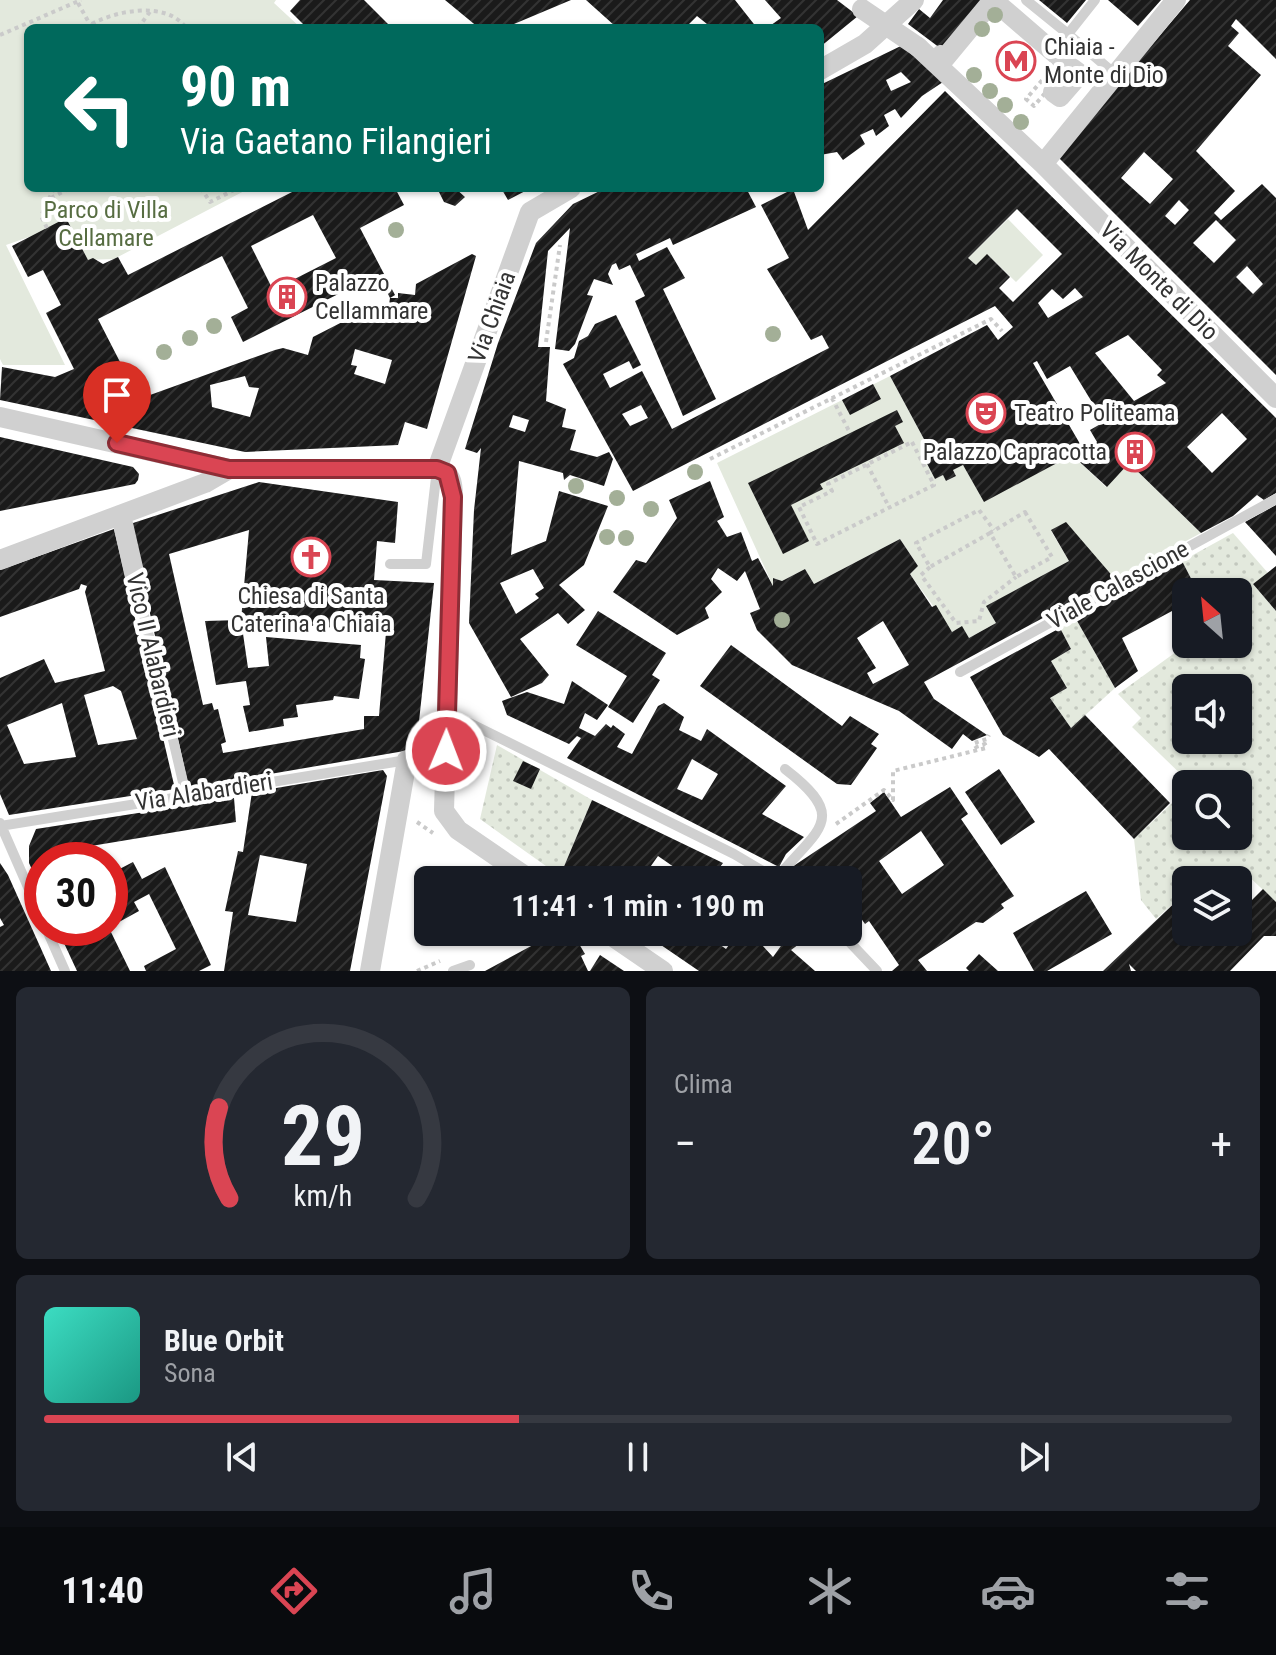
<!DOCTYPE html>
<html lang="it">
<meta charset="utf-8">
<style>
:root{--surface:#171b24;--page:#242831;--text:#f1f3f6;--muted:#9ea1a6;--line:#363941;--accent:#da4553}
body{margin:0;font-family:"Roboto Condensed",sans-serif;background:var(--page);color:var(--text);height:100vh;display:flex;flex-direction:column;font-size:30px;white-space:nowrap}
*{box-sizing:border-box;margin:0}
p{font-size:26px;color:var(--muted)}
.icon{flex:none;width:44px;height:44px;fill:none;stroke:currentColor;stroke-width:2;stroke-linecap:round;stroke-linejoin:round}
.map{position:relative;height:971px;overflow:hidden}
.panel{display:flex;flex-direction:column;gap:16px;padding:16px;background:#0d0f14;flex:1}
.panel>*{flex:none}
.hud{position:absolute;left:24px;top:24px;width:800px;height:168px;border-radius:12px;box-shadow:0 2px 6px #0004;background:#00695c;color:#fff;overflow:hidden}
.needle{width:52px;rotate:333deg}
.fabs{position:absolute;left:1172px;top:578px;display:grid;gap:16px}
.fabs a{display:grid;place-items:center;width:80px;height:80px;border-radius:12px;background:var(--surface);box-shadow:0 2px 6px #0004;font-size:40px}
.speed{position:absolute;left:24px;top:842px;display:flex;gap:16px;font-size:40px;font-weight:700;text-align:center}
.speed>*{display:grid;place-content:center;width:104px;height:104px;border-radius:50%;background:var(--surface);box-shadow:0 2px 6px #0004;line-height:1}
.speed .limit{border:12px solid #d22;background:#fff;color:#111}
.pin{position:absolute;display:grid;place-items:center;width:68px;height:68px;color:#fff;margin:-82px -34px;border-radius:50% 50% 50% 0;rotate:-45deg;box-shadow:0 0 8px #0007}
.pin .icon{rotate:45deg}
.me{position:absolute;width:88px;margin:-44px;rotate:1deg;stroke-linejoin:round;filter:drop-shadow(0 0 6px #0008)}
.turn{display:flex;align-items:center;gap:28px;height:168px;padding:0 24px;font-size:36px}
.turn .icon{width:104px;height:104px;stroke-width:2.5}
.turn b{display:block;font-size:56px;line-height:68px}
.big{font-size:60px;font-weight:600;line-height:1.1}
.panel .widget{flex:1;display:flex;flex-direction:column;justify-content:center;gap:12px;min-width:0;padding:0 28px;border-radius:12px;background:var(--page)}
.panel .dial{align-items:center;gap:0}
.dial svg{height:208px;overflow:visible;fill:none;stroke:var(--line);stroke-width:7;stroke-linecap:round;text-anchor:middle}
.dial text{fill:var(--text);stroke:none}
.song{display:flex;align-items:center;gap:24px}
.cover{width:96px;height:96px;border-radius:12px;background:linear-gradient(135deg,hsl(170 70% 55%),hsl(170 70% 35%))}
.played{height:8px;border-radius:4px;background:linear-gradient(90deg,var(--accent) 40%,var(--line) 40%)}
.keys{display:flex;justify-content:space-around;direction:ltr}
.heat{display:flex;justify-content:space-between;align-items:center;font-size:44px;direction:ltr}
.panel .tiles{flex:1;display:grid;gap:16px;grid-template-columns:1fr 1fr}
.widget:last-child{grid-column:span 2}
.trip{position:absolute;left:414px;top:866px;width:448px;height:80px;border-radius:12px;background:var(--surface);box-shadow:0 2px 6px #0004;font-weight:600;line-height:80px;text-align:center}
.menu{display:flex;height:128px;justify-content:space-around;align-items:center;background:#090b0e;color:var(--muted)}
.menu .icon{width:56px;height:56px}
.menu .on{color:var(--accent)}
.menu b{font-size:36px;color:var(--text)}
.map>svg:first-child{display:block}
</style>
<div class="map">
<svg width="1276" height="971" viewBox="0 0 1276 971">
<defs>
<pattern id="garden-dots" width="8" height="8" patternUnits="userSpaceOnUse" patternTransform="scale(2)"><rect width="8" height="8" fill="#e3e9dd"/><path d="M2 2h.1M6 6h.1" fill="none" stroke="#c3c8be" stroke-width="1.8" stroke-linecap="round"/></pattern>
<pattern id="building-hatch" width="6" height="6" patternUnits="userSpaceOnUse" patternTransform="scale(2)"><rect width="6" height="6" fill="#1a1a1a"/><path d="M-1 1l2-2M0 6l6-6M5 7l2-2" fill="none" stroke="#333"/></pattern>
</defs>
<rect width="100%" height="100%" fill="#fff"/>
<!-- park -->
<path fill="#e3e9dd" d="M0,0H276L274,3L301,28H28V188H250L114,259L84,260L66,224L6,245L65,365H3L0,359Z
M1008,219L1043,255L1016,282L988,255L976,265L968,258Z
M890,376L932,454L924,459L935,479L943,475L947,481L956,476L953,470L963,465L984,501L1072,455L1106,487L1129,463L1201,533L1115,579L1051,531L1069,561L987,606L996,623L969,638L962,627L952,632L910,574L918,566L900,539L814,584L805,569L782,581L773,578V586L717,463Z"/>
<!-- garden -->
<path fill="url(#garden-dots)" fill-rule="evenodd" d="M1233,533L1268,573L1253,584L1276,611V902L1245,873L1237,880H1186V892L1156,919L1141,900L1134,839L1186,790V836H1238V784H1191L1132,727L1141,718L1118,694L1187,644H1238V592H1198L1182,561ZM1186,688H1238V740H1186Z
M1076,619L1115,688L1071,728L1050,698L1067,688L1051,661L1071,649L1060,628Z
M497,745L592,800L560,876L480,819Z"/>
<!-- building -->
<path fill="url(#building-hatch)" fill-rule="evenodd" d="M300,0H364L392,28H307L290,11Z
M445,0H571L514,24L516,28H479Z
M586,0H735L757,28H712L697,16L685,28H610L615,26Z
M765,0H837L858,16L820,47V28H767L781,18Z
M943,0H981L944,51L908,24L919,9L930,18Z
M1039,0H1086L1067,23Z
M1108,0H1161L1138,26Z
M1190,0H1276V59L1236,19L1231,26L1239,33L1228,46L1261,75L1196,151L1235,191L1214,213L1221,220L1262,184L1276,198V375L1057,156ZM1144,152L1173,179L1150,204L1121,178ZM1179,200L1189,210L1175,225L1165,216ZM1216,220L1236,240L1214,263L1193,243ZM1247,266L1263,284L1253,294L1236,277Z
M905,44L943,82L922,96L901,118L895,109L884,115L889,126L876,136L873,129L860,135L865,144L843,160L837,152L820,155V85ZM901,72L911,82L891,91L886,80Z
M945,91L1276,418V493L1264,500L1257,495L1233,516L1201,533L1129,463L1107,487L1072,455L984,502L963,465L953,470L956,476L946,481L943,475L935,479L924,458L932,454L890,376L987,325L998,340L1013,327L995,306L633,491L563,364L574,358L579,341L588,336L595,324L616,315L641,365L633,369L629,361L603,374L610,388L642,371L672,429L829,348L822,335L811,340L767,269L789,258L761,205L793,189L808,230ZM1017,209L1062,254L1013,302L999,288L1010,277L987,254L976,265L968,258ZM1075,288L1083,297L1048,318L1038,303L1052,289L1063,299ZM1128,335L1162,370L1157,375L1166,383L1134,401L1095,353ZM1037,361L1047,379L1070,366L1104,422L1090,430L1097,442L1083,449L1033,363ZM641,405L648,418L630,426L622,414ZM1222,413L1247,439L1212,473L1187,447Z
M300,188H395L404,205L360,228L395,295L390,298H398V293L415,295L416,284L472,254L476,256L427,429L405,422L398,445L245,452L0,400L2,367L55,377L74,369L46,313L61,305L43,270L28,277L12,246L66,218L88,260L93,258L103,264L118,257L128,275ZM313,215L336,258L273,290L251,246ZM222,256L248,308L231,317L243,342L378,274L390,298L389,305L378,303L376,317H352L313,337L308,355L283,348L275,350L139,399L98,319ZM355,349L392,360L385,384L354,374L357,366L351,365ZM245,376L249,387L259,388L250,417L212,407L210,385Z
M437,188H455L465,197L455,206L444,202Z
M501,188H531L508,200Z
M606,188H746L756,207L673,245L670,238L636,254L639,261L667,247L685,278L663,289L716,399L683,416L635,301L645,296L630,265L619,270L616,263L612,265L608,274L613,285L594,279L587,295L593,296L575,344L569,351L555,349L570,228L548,251L538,347H550L546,401L566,409L562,427L576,430L570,450L597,457L609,452L613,459L604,486L570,475L564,480L563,473L519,461L511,555L546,541L559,491L608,506L584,565L559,585L585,610L568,624L558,613L520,639L549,675L542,683L511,697L469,623L474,510L481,448L477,453L465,449L498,343L536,243L573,204ZM513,415L529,420L525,432L509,427ZM533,569L544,588L535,594L539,598L516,614L500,583Z
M873,384L881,399L850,415L842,400Z
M897,410L903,422L895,426L904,443L820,484L823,489L791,505L809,541L783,554L748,483Z
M0,437L133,467L139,474L138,480L135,484L0,511Z
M710,481L724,517L717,521L727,537L741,532L752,561L758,558L773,586V578L782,581L805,569L814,584L900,539L918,566L910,574L932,607L936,605L952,632L962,626L969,638L996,623L986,606L1069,561L1051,530L1066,522L1115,579L924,682L934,699L987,735L972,741L963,734L952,749L899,711L792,665L757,630L750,613L760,609L745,571L737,581L718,568L711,579L722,592L705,608L709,618L677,635L613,592L636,560L646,563L677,518L669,500ZM883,621L909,665L873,684L867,673L876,668L857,638Z
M259,482L398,502L395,543L377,541L374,580L434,583L416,749L189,788L130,524ZM249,530L241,620L386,632L379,716H364V729L223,753L221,744L226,742L218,709L214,710L212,703L203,705L169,554Z
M1276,505V556L1245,522Z
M114,529L175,789L9,815L0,794V678L44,659L55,683L105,671L85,592L87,586L81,584L79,589L0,617V570ZM113,686L121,691L137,739L98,745L84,695ZM62,703L76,757L24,764L7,725Z
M1182,561L1198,592H1186V623L1181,626L1172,611L1122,638L1138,671L1115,688L1076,619Z
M1276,566V611L1253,584Z
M598,611L666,653L652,675L660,680L633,723L608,707L627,676L576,645Z
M241,620L248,668L269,666L266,637L361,645L360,658L365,659L359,699L334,696L333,700L296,705L298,717L283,719L284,726L249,732L243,706L250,705L246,681L216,685L205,621Z
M1060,628L1071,649L1051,661L1067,688L1050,698L1071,728L1085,715L1170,803L1134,839L1049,749L1039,757L1003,735L970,677Z
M731,645L842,726L850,716L879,734L871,744L877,748L851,785L837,784L700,686Z
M572,681L608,705L597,720L585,713L579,728L595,736L606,724L611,728L613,725L625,734L617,747L632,754L658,706L664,703L684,717L679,730L701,741L707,729L786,786L762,814L804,837L786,854L779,867L567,758L581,738L577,736L569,744L507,715L502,701L527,692L564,704ZM692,759L718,774L702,800L677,789Z
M523,761L540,769L531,789L513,781Z
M999,769L1035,822L1001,845L965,792Z
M383,770L387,776L350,971H224L233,912L225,911L238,851L243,852L252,792ZM260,855L307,864L296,922L248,915Z
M950,787L968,814L961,819L1014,896L1001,904L1004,908L983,923L976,922L918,960L927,971H892L899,965L869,921L865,924L851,904L848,907V880H805L789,869L876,811L870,803L884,792L901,817ZM921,831L944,865L902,894L879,861Z
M234,798L236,822L91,846L97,860H42V891L29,863V846L36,829Z
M592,800L723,863L710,880H680L684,874L658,856L641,880H566L560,876Z
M133,862L142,879L165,867L211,965L199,971H146L144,966L176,949L149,894L134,902L139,911L110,927V874Z
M0,863L8,875L51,971H0V927L4,925L0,918Z
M1263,889L1276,902V936H1264L1230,971H1136L1129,964L1131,971H1103L1186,892V932H1238V908L1241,911Z
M1086,891L1112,934L1047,971H1034L1013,933Z
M57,928H109L130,971H77Z
M557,932H572L585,954L581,956L588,971H485Z
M642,932H702L726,949L734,938L725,932H750L773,957L783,943L772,932H815L791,950L815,971H699Z
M979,954L998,971H969L966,968Z
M600,955L624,971H590Z"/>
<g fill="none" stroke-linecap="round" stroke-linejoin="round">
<!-- path -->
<path stroke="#cacaca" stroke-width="4" stroke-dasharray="4 4" stroke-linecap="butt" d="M78,3L92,28
M85,28C112,10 167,0 186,28
M138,28L152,9
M0,35L81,0
M1056,64L1064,71L1034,106L1026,99Z
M201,188L210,202L238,188
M51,198L70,188
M47,228L41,216L54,188
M546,342L560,245
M832,398L850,433
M912,442L934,485L817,544L799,507L832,491L828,484Z
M710,459L991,319L1002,331
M867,464L889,507
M1025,512L1052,557L1016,577L990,533Z
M990,533L930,567L916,543L979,510L994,530
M930,567L921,575L956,623L979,621L984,602L1016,577
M417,822L433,833
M836,824L884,790L893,800V771L986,748L985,744L976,747L974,743L987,739L989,735
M417,971L440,961"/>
<!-- lane -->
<path stroke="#d0d0d0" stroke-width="10" d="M1026,0L1068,34
M1095,0L1068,34L1115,74
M390,564H426L437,469
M136,581L186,795
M960,672L1276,499
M447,712L734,854L778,880
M0,823L42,919
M0,826L407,760
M777,878C818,828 850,819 785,769
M46,928L65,971
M840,932L877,971
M453,971L470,965"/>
<!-- street -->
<path stroke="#d0d0d0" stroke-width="20" d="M918,47L1043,164L1276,398
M941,55L945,58L993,0L1065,62
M820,70L865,44L914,0
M1053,92L1060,97L1080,74L1072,68
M1043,164L1176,0
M0,417L229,469H437C452,473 453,483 453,497L444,811L458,830L531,880
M437,469L530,212L571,188
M121,515L136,581
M0,560L205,483L229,469
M606,932L663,971
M370,971L407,760"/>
<!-- street-bridge -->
<path stroke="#d0d0d0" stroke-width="20" d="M862,9L918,47"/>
</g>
<!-- trees -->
<g fill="#a3af97">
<circle cx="995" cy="15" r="8"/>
<circle cx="982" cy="29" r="8"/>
<circle cx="974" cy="75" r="8"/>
<circle cx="990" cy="91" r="8"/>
<circle cx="1005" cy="105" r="8"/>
<circle cx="1021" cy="122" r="8"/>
<circle cx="396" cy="230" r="8"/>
<circle cx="214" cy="326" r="8"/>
<circle cx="773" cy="334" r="8"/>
<circle cx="190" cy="338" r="8"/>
<circle cx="164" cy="352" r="8"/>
<circle cx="695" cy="472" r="8"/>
<circle cx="576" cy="486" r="8"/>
<circle cx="617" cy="498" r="8"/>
<circle cx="651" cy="509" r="8"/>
<circle cx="607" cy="537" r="8"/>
<circle cx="626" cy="538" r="8"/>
<circle cx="782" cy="620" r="8"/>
</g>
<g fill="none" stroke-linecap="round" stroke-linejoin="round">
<!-- route casing -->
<g stroke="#8e2d36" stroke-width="20">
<path id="route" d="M117,443L229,469H437L447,473L453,497L446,751"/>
</g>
<!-- route -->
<use href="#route" stroke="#da4553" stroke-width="14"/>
</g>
<!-- icons -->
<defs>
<g id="metro-ring" transform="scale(2)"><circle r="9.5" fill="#fff" stroke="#da4553" stroke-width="1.5"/><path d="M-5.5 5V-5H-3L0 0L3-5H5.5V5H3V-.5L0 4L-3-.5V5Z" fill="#da4553"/></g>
<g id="building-ring" transform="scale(2)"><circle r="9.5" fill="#fff" stroke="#da4553" stroke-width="1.5"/><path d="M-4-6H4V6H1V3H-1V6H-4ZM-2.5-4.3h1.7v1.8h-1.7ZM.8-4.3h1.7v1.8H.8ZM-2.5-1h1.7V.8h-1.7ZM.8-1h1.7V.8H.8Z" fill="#da4553"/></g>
<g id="theatre-ring" transform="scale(2)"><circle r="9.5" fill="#fff" stroke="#da4553" stroke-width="1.5"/><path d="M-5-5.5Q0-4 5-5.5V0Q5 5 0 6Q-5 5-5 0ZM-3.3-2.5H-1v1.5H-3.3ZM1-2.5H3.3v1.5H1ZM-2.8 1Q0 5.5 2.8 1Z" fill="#da4553"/></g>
<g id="church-ring" transform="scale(2)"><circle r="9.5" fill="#fff" stroke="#da4553" stroke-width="1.5"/><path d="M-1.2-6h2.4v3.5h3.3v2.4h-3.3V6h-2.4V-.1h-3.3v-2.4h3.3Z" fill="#da4553"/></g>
</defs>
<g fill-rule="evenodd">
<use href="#metro-ring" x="1016" y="61"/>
<use href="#building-ring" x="287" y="297"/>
<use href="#theatre-ring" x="986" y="413"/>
<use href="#building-ring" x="1135" y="452"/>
<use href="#church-ring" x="311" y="557"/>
</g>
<g text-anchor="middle" stroke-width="8" stroke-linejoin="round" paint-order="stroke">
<!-- poi labels -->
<g font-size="24" fill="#333" stroke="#fff" text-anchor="start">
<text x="1044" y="55">Chiaia -<tspan x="1044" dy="28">Monte di Dio</tspan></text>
<text x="315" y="291">Palazzo<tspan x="315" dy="28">Cellammare</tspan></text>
<text x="1014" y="421">Teatro Politeama</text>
<text x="1107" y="460" text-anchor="end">Palazzo Capracotta</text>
<text x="311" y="604" text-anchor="middle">Chiesa di Santa<tspan x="311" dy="28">Caterina a Chiaia</tspan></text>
</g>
<!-- park labels -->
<g font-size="24" fill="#576d42" stroke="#fff">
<text x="106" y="218">Parco di Villa<tspan x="106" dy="28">Cellamare</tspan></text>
</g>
<!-- street labels -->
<g font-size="24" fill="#333" stroke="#fff">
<text transform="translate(1159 281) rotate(45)" y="8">Via Monte di Dio</text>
<text transform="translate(492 317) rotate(-70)" y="8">Via Chiaia</text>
<text transform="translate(1118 585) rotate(-29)" y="8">Viale Calascione</text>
<text transform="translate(153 655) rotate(77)" y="8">Vico II Alabardieri</text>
<text transform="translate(204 792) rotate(-9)" y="8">Via Alabardieri</text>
</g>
</g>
</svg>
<div class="fabs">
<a><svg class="needle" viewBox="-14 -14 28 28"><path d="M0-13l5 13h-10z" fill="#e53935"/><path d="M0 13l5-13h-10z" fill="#9ea1a6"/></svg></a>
<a><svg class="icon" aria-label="sound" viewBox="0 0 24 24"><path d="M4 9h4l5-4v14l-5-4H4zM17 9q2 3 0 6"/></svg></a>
<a><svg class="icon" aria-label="search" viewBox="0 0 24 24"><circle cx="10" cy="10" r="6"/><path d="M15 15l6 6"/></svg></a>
<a><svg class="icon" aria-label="layers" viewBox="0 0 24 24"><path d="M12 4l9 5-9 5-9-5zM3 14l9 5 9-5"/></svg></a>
</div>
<div class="speed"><div class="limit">30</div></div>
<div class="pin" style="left:117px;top:443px;background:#d93025"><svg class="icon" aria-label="arrive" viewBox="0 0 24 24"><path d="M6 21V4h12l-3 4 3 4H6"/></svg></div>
<svg class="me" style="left:446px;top:751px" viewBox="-20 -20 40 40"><circle r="17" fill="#da4553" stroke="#fff" stroke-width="3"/><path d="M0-11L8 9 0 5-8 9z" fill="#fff"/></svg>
<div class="trip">11:41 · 1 min · 190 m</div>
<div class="hud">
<div class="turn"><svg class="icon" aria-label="left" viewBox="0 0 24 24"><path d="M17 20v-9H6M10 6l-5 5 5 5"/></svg><div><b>90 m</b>Via Gaetano Filangieri</div></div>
</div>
</div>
<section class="panel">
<div class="tiles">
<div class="widget dial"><svg viewBox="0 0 100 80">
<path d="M14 69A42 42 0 1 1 86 69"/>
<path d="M14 69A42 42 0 0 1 10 34" stroke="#da4553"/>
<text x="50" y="56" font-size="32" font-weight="700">29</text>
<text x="50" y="72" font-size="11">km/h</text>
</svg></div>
<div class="widget"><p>Clima</p>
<div class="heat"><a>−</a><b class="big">20°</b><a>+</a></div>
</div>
<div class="widget">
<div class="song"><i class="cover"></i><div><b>Blue Orbit</b><p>Sona</p></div></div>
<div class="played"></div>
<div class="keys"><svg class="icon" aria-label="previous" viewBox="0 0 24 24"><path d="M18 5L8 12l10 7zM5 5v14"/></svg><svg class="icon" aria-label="pause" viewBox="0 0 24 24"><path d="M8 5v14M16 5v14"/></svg><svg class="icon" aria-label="next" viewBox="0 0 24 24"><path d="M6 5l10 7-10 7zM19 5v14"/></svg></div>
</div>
</div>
</section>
<nav class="menu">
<b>11:40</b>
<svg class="icon on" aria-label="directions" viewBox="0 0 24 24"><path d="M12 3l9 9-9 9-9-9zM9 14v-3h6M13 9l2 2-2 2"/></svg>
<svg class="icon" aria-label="music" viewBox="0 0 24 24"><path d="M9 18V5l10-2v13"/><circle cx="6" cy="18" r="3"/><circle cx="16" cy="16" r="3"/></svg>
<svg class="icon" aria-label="phone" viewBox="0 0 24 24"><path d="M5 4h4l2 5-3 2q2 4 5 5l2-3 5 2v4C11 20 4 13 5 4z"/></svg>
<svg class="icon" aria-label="climate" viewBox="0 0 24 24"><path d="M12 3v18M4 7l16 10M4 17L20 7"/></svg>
<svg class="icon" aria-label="car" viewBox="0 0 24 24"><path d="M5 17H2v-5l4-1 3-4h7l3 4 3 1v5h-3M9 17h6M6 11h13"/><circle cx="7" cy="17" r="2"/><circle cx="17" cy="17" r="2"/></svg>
<svg class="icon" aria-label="filters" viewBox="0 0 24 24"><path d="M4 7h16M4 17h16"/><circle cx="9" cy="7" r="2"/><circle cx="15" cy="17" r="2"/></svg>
</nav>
